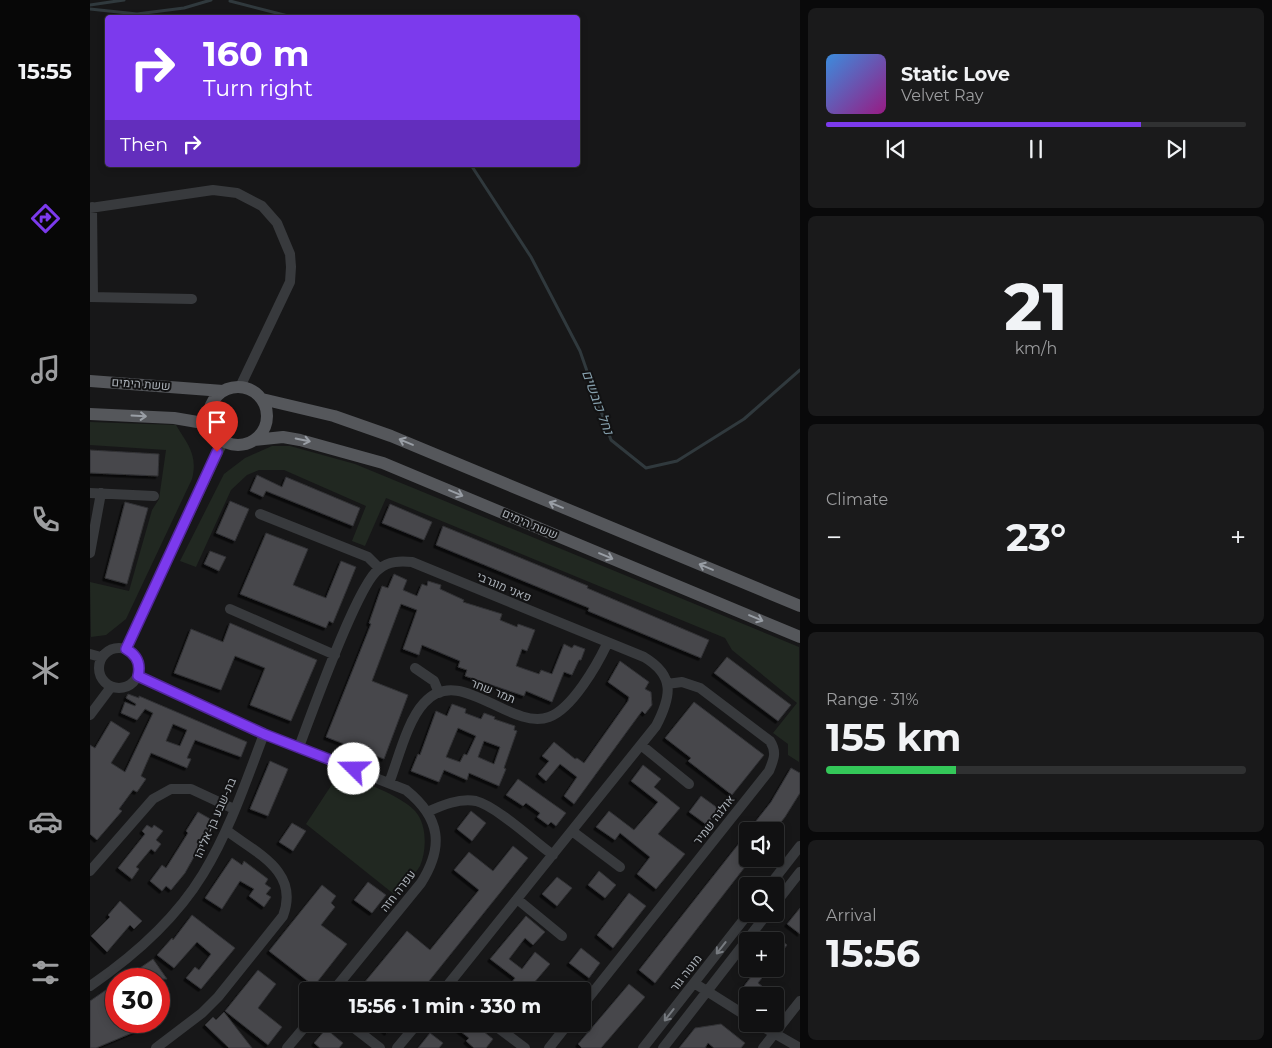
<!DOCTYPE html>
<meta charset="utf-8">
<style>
:root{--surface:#111112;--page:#1a1a1b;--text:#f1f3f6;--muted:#9c9d9f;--line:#303132;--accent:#7c3aed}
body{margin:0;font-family:Montserrat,Heebo,sans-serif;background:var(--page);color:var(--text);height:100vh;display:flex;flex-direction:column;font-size:19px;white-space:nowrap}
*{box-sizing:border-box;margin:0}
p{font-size:16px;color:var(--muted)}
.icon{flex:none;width:28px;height:28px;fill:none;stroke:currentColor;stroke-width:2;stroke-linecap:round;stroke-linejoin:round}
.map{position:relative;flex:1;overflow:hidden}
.sheet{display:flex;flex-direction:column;gap:8px;padding:8px;background:#09090a;width:472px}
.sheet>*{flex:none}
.banner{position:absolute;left:15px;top:15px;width:475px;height:152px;border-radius:5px;box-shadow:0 2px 8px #0003,0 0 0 1px var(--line);background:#7c3aed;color:#fff;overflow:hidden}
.tools{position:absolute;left:649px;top:822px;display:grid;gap:10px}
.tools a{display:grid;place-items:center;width:45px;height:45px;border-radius:5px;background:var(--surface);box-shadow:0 2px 8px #0003,0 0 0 1px var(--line);font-size:25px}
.speed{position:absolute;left:15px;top:968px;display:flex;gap:10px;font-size:25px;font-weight:700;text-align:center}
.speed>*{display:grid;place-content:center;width:65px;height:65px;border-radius:50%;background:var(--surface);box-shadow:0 2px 8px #0003,0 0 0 1px var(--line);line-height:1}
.speed .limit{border:8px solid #d22;background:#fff;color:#111}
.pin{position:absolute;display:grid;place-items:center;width:42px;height:42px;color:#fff;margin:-51px -21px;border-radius:50% 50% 50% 0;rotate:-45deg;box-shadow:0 0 5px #0007}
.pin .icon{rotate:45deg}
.me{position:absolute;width:55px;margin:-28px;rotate:292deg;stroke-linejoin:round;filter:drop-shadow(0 0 4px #0008)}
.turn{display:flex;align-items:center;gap:18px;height:105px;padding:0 15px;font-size:22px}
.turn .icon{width:65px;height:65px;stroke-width:2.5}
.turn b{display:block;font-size:35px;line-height:42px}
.then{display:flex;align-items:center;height:48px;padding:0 15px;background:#0003;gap:10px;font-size:19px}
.big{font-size:38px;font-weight:700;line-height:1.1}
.sheet .widget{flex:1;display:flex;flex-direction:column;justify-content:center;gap:8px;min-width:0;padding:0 18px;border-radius:8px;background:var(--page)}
.sheet .dial{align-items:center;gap:0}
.dial b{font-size:65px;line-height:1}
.song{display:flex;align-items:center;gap:15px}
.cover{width:60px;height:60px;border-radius:8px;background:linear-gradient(135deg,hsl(210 70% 55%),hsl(310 70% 35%))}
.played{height:5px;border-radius:2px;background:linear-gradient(90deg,var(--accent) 75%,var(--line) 75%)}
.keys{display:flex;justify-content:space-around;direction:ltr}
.heat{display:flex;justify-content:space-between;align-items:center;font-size:28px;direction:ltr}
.charge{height:8px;border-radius:4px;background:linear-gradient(90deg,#34c759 31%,var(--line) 0)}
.trip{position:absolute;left:209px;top:982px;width:292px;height:50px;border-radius:5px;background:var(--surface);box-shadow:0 2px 8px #0003,0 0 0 1px var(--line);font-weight:700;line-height:50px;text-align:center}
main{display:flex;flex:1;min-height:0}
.tabs{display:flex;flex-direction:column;width:90px;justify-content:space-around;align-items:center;background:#070707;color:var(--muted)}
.tabs .icon{width:35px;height:35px}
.tabs .current{color:var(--accent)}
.tabs b{font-size:22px;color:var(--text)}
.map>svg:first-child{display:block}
</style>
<main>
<nav class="tabs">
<b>15:55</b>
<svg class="icon current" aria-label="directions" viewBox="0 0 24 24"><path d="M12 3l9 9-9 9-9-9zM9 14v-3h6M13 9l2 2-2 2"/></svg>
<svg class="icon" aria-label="music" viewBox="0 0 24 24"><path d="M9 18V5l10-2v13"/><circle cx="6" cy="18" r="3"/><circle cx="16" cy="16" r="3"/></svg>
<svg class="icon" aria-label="phone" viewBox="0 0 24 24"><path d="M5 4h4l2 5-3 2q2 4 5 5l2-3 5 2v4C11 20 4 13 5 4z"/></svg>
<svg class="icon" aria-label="climate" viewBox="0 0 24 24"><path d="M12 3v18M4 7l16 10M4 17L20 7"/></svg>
<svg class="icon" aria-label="car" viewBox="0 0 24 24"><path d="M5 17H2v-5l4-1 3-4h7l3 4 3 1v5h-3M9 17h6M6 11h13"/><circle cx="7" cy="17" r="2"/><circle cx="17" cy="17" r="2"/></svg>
<svg class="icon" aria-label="filters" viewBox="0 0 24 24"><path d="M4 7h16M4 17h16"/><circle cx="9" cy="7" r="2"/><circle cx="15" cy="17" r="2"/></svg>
</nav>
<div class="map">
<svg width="710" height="1048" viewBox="0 0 710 1048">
<defs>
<filter id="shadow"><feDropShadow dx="-2.5" dy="2.5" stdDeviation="0" flood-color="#0009"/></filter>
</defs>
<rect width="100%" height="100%" fill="#171718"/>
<!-- green -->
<path fill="#212821" d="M0,422L86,425C98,445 108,455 102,479L36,619L16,635L1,637L0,582L39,591L62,510L69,499L76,450L0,445Z
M182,446H200L265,464L709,647V762L698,755V744L683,733L707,703L642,650L635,638L296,498L275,546L262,541L276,506L194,470H169L157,475L141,490L106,567L90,561L134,474L155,458Z
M250,772C271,782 309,794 325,811C337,824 337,850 330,866C324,876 313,886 305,895L216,824Z"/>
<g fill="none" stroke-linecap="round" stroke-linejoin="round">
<!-- stream -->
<path stroke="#30393d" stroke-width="3" d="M140,1L206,18
M0,5L34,0
M0,9L47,14L94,8L121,0
M381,165L441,257L490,351L521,440L556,468L587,461L654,419L710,370"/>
</g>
<!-- building -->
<path fill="#46474b" stroke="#313134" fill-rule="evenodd" filter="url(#shadow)" d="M0,450L69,454L68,476L0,473Z
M167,475L192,487L196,477L270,508L263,526L176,491L173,497L160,491Z
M140,501L159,509L145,541L126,533Z
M35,502L58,508L37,584L15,578Z
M300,504L342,522L334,540L292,523Z
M353,526L455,568L498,586L497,588L619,640L611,658L498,611L499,608L346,545Z
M176,533L218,549L203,585L236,598L251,561L266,567L243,623L239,621L236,628L150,594Z
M120,551L136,557L129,571L114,564Z
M304,574L317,580L313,590L327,596L332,584L337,586L338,581L351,585L350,589L374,600L373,602L412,614L410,620L427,627L428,624L445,630L437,651L432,649L426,666L449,674L451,670L462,674L474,644L482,648L484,645L495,649L491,660H489L482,675L474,672L462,702L436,691L434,696L375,676L377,670L368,667L370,661L332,645L329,655L313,649L327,610L311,604L282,681L318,695L294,759L236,737L281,624L279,623L288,597L292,586L298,588Z
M140,623L227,660L201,721L160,705L175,668L145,656L131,690L84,673L101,629L133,642Z
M637,657L701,705L688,721L624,673Z
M530,661L559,682L555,689L561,692L562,705L555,714L552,711L484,804L474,796L487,777L470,764L456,781L448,774L459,761L452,756L464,742L485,759L487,758L494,763L538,701L539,697L518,682Z
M38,694L49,698V696L157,742L151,757L105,740L97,758L101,759L97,768L61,753L51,776L56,779L47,792L43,790L29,809L32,811L7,840L0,834V745L5,748L21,721L40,733L21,763L35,772L63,713L55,709L47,720L31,713L35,702L45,706L46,704L36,698ZM83,724L97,730L90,746L76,741Z
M604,702L674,755L642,795L598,761L601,758L575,738Z
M362,704L376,709L375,713L391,719L394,713L405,717L404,719L425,726L424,730L427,731L414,768L416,769L409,786L379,773L377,780L354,770L349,782L321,771L328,754L330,755L346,711L357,716ZM368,728L386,736L377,755L374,754L370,762L356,757ZM394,741L410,747L404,764L388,757Z
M180,761L198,769L178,816L160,809Z
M553,765L571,779L564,787L590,808L568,834L595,854L566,889L547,874L560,857L530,833L525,840L506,827L519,811L544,830L568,802L541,781Z
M701,768L710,773V793L695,817L684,831H658L681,802Z
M428,779L476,813L466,826L461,822L458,825L447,817L450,813L436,803L433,806L416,795Z
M611,796L629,809L617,825L599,812Z
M381,811L396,823L382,841L367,829Z
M108,812L124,821L95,873L81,890L76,886L72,891L60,881L72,865L76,868L98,833L96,831Z
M202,823L216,831L203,851L189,842Z
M57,825L62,828L64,825L73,831L66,840L71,844L65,852L61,849L46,867L49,869L42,879L28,868L55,834L52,831Z
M658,832V863L565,983L549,970Z
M423,846L438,858L331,991H265L272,982L274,983L317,931L340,950L389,890L364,870L379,852L403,871Z
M142,858L152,865L154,861L178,879L175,884L181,888L176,894L181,897L174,907L159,896L164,889L150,881L132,909L115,898Z
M509,871L526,885L515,898L498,885Z
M467,877L482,888L467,906L452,894Z
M278,882L296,895L282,913L264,900Z
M232,885L246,896L241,903L245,907L231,925L257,944L224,986L179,951Z
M539,893L556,906L523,948L507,935Z
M30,901L52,921L44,929L40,925L17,952L1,936L20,917L18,915Z
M710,908V934L697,924Z
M102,915L145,948L111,989L96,978L105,967L109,970L121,954L107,942L84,968L67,955L82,938L83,940Z
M436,916L455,932L443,945L435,938L419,959L432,969L445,952L460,964L437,991H415L425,978L400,959Z
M685,935L697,945L685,961Z
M491,948L510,963L499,978L479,963Z
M63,959L77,979H34Z
M667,969H679L668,983L685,996H659L651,990Z
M168,970L186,984L168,1008L192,1027L178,1045L135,1011Z
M26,983V1021H71L55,1031L54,1028L6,1048H0V1001Z
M539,984L555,997L511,1048H492L488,1044Z
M134,1012L162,1048H139L115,1025L123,1017L126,1020Z
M286,1024H305L297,1033Z
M361,1024H384L403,1039L396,1048H384L376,1041L379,1038Z
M631,1024L655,1043L651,1048H624L618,1043L615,1048H589L605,1028Z
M236,1029L253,1043L249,1048H230L224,1043Z
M340,1033L353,1043L349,1048H328Z"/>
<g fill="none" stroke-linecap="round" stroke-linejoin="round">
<!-- minor -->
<path stroke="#383a3d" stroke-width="10" d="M2,207L3,297
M0,208L123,190L147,193L172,206L187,223L200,254L201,267L200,282L150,387
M0,297L102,299
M0,493L64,496
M170,514L278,557L289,568
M0,553L11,493
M140,609L245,655
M9 668a20 20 0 1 1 40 0a20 20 0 1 1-40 0Z
M36,649L133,442
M0,654L11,657
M325,668L344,681L349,693
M48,676L174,734L316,790C351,818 354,847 331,883L243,991
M0,715L21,687
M551,745L599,784
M209,747C221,715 268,583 289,569C299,561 310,561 322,562L554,657C586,676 581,697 566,726L353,991
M299,783C308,760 317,721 334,703C369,663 420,731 459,717C482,709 507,665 517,644
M337,812C353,805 369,798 386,801C406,806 445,842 463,855
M482,831L530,867
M0,871L63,799L81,789H101L144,809
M679,886L710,846
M427,899L472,936
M685,904L710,872
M604,983L658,1017
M0,986C44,956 85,920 113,874C140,830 156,781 174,734
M492,1006L679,771C684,759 687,752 680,741L610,688L592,682L577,684
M259,1024L290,1048
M403,1024L435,1048
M668,1024L710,1048
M66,1048L112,1013L128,997L193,916C210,871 166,853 136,830
M197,1048L218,1023
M307,1048L327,1024
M459,1048L478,1024
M553,1048L658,914
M573,1048L677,914
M673,1048L710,1001"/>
<!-- major -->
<path stroke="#55575b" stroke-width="12" d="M0,381L133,391
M119 416a29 29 0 1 1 58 0a29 29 0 1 1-58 0Z
M172,399L244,416L301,436L710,606
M0,414L84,418L119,424
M164,440L193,437L210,440L293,463L710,637"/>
</g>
<!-- one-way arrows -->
<defs><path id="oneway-shaft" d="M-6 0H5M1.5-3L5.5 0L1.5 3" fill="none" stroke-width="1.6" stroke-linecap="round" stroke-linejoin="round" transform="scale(1.25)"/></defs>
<g stroke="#999ea5">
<use href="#oneway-shaft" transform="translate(49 416) rotate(3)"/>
<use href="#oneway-shaft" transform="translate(213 440) rotate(12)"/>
<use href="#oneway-shaft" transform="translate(316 442) rotate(-157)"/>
<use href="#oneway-shaft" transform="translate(366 493) rotate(23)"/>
<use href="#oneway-shaft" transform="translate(466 505) rotate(-157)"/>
<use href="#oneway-shaft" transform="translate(516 556) rotate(23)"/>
<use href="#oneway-shaft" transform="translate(616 567) rotate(-157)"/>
<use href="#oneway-shaft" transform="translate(666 618) rotate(23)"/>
</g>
<g stroke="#777b80">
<use href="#oneway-shaft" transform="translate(631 948) rotate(128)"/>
<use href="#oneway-shaft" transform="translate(579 1015) rotate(128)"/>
</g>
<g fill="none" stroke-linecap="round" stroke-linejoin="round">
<!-- route casing -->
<g stroke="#51269a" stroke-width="12">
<path id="route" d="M127,452L36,649C47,655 51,664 48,676L174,734L264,769"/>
</g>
<!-- route -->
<use href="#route" stroke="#7c3aed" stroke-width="9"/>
</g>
<g text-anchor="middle" stroke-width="4" stroke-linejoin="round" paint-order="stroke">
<!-- street labels -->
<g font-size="12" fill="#aab0b7" stroke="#121213">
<text transform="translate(51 384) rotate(4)" y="4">ששת הימים</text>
<text transform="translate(440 524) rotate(23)" y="4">ששת הימים</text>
<text transform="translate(414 587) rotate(23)" y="4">פאני מוגרבי</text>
<text transform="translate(403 691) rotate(22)" y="4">תמר שחר</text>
<text transform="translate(125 818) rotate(-66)" y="4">בת-שבע בן-אליהו</text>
<text transform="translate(624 820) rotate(-52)" y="4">אולגה שמיר</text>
<text transform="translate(308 891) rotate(-52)" y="4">עפרה חזה</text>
<text transform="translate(596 973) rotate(-52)" y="4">מוטה גור</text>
</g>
<!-- water labels -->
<g font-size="14" font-style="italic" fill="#86a0ad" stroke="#121213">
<text transform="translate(508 402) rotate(70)" y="5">נחל כובשים</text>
</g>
</g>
</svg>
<div class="tools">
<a><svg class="icon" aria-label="sound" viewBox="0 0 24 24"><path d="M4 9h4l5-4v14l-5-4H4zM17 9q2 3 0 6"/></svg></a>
<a><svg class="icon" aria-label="search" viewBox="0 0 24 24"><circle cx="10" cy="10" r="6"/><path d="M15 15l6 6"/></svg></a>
<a>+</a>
<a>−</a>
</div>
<div class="speed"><div class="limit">30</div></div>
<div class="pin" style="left:127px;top:452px;background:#d93025"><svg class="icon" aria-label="arrive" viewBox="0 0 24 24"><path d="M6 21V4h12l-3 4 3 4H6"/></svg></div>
<svg class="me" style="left:264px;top:769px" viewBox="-20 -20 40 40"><circle r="19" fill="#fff"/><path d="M0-13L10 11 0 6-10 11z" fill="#7c3aed"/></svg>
<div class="trip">15:56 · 1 min · 330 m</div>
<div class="banner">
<div class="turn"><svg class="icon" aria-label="right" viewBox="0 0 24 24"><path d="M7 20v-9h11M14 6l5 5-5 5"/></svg><div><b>160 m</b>Turn right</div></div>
<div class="then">Then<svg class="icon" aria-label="right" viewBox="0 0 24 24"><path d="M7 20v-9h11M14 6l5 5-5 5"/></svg></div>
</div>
</div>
<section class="sheet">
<div class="widget">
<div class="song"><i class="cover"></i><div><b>Static Love</b><p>Velvet Ray</p></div></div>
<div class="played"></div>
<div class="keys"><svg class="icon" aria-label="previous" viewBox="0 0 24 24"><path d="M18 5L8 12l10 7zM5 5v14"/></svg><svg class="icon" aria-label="pause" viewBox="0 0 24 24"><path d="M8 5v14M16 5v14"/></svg><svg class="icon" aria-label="next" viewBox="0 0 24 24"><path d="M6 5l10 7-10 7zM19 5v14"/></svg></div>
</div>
<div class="widget dial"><b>21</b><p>km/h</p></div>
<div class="widget"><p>Climate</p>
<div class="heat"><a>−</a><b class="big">23°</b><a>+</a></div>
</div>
<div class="widget"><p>Range · 31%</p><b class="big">155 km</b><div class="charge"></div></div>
<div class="widget"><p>Arrival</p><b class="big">15:56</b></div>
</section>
</main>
